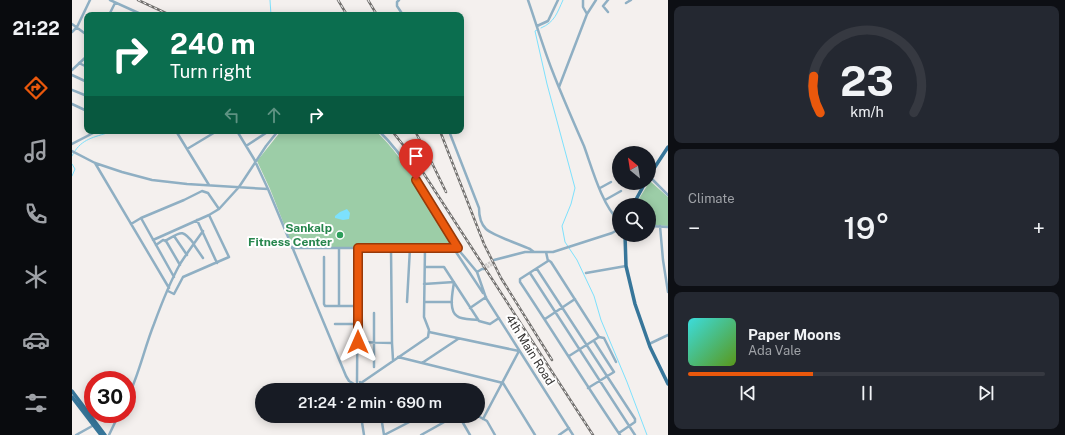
<!DOCTYPE html>
<meta charset="utf-8">
<style>
:root{--surface:#171b24;--page:#242831;--text:#f1f3f6;--muted:#9ea1a6;--line:#363941;--accent:#ea580c}
body{margin:0;font-family:"Public Sans",sans-serif;background:var(--page);color:var(--text);height:100vh;display:flex;flex-direction:column;font-size:15px;white-space:nowrap}
*{box-sizing:border-box;margin:0}
p{font-size:13px;color:var(--muted)}
.icon{flex:none;width:22px;height:22px;fill:none;stroke:currentColor;stroke-width:2;stroke-linecap:round;stroke-linejoin:round}
.map{position:relative;flex:1;overflow:hidden}
.side{display:flex;flex-direction:column;gap:6px;padding:6px;background:#0d0f14;width:397px}
.side>*{flex:none}
.guide{position:absolute;left:12px;top:12px;width:380px;height:122px;border-radius:8px;box-shadow:0 2px 10px #0003;background:#0b6e4f;color:#fff;overflow:hidden}
.needle{width:26px;rotate:330deg}
.buttons{position:absolute;left:540px;top:146px;display:grid;gap:8px}
.buttons a{display:grid;place-items:center;width:44px;height:44px;border-radius:50%;background:var(--surface);box-shadow:0 2px 10px #0003;font-size:20px}
.speed{position:absolute;left:12px;top:371px;display:flex;gap:8px;font-size:20px;font-weight:700;text-align:center}
.speed>*{display:grid;place-content:center;width:52px;height:52px;border-radius:50%;background:var(--surface);box-shadow:0 2px 10px #0003;line-height:1}
.speed .limit{border:6px solid #d22;background:#fff;color:#111}
.pin{position:absolute;display:grid;place-items:center;width:34px;height:34px;color:#fff;margin:-41px -17px;border-radius:50% 50% 50% 0;rotate:-45deg;box-shadow:0 0 4px #0007}
.pin .icon{rotate:45deg}
.me{position:absolute;width:44px;margin:-22px;rotate:0deg;stroke-linejoin:round;filter:drop-shadow(0 0 3px #0008)}
.turn{display:flex;align-items:center;gap:14px;height:84px;padding:0 20px;font-size:18px}
.turn .icon{width:52px;height:52px;stroke-width:2.5}
.turn b{display:block;font-size:28px;line-height:34px}
.lanes{display:flex;align-items:center;height:38px;padding:0 20px;background:#0003;justify-content:center;gap:20px;direction:ltr}
.lanes .off{opacity:.35}
.big{font-size:30px;font-weight:600;line-height:1.1}
.side .tile{flex:1;display:flex;flex-direction:column;justify-content:center;gap:6px;min-width:0;padding:0 14px;border-radius:8px;background:var(--page)}
.side .dial{align-items:center;gap:0}
.dial svg{height:104px;overflow:visible;fill:none;stroke:var(--line);stroke-width:7;stroke-linecap:round;text-anchor:middle}
.dial text{fill:var(--text);stroke:none}
.song{display:flex;align-items:center;gap:12px}
.cover{width:48px;height:48px;border-radius:6px;background:linear-gradient(135deg,hsl(180 70% 55%),hsl(90 70% 35%))}
.played{height:4px;border-radius:2px;background:linear-gradient(90deg,var(--accent) 35%,var(--line) 35%)}
.keys{display:flex;justify-content:space-around;direction:ltr}
.heat{display:flex;justify-content:space-between;align-items:center;font-size:22px;direction:ltr}
.trip{position:absolute;left:183px;top:383px;width:230px;height:40px;border-radius:20px;background:var(--surface);box-shadow:0 2px 10px #0003;font-weight:600;line-height:40px;text-align:center}
main{display:flex;flex:1;min-height:0}
.dock{display:flex;flex-direction:column;width:72px;justify-content:space-around;align-items:center;background:#090b0e;color:var(--muted)}
.dock .icon{width:28px;height:28px}
.dock .current{color:var(--accent)}
.dock b{font-size:18px;color:var(--text)}
.map>svg:first-child{display:block}
</style>
<main>
<nav class="dock">
<b>21:22</b>
<svg class="icon current" aria-label="directions" viewBox="0 0 24 24"><path d="M12 3l9 9-9 9-9-9zM9 14v-3h6M13 9l2 2-2 2"/></svg>
<svg class="icon" aria-label="music" viewBox="0 0 24 24"><path d="M9 18V5l10-2v13"/><circle cx="6" cy="18" r="3"/><circle cx="16" cy="16" r="3"/></svg>
<svg class="icon" aria-label="phone" viewBox="0 0 24 24"><path d="M5 4h4l2 5-3 2q2 4 5 5l2-3 5 2v4C11 20 4 13 5 4z"/></svg>
<svg class="icon" aria-label="climate" viewBox="0 0 24 24"><path d="M12 3v18M4 7l16 10M4 17L20 7"/></svg>
<svg class="icon" aria-label="car" viewBox="0 0 24 24"><path d="M5 17H2v-5l4-1 3-4h7l3 4 3 1v5h-3M9 17h6M6 11h13"/><circle cx="7" cy="17" r="2"/><circle cx="17" cy="17" r="2"/></svg>
<svg class="icon" aria-label="filters" viewBox="0 0 24 24"><path d="M4 7h16M4 17h16"/><circle cx="9" cy="7" r="2"/><circle cx="15" cy="17" r="2"/></svg>
</nav>
<div class="map">
<svg width="596" height="435" viewBox="0 0 596 435">
<rect width="100%" height="100%" fill="#f4f0ee"/>
<!-- green -->
<path fill="#9ccda7" d="M209,131H304C337,163 360,208 383,247H221L198,189L185,161Z
M578,181L596,197V226L577,225V205H563Z"/>
<!-- water -->
<path fill="#7de1fd" d="M275,209L278,213L277,219L271,220L263,218V216L268,212Z"/>
<g fill="none" stroke-linecap="round" stroke-linejoin="round">
<!-- stream -->
<path stroke="#7de1fd" stroke-width="1" d="M198,0L199,15
M469,28C483,22 485,13 491,0
M465,30L463,31L475,84L503,188L499,204L490,226L493,242L505,260L522,296L529,320L555,382L575,435
M0,156C8,140 19,138 35,133L38,131
M0,164L3,169L0,176"/>
<!-- minor-tunnel -->
<path stroke="#cecbc9" stroke-width="2.5" stroke-dasharray="2.5 1" stroke-linecap="butt" d="M410,267L422,260
M412,269L423,263"/>
<!-- minor -->
<path stroke="#8fafc3" stroke-width="2.5" d="M38,0L71,15
M327,0L325,2V6L331,15
M456,0C464,23 471,47 480,70C490,96 501,121 512,146C520,168 530,205 547,221
M511,0V7L515,14
M554,3L559,0
M536,12L531,6L536,0
M37,15L43,3
M0,24L15,35
M465,26L476,21L486,0
M0,32L5,27L18,0
M7,63L15,67
M0,70L15,56
M0,75L15,82
M487,87L515,14L524,0
M0,90L15,96
M0,104L15,111
M104,131L137,185
M165,131L182,159L196,189L274,376L277,381L282,384
M307,131C338,161 363,210 385,248
M377,131L407,208C407,216 408,223 414,229C422,236 447,244 458,249L462,252
M0,144L25,131
M174,146L197,131
M115,149L145,131
M0,151L23,163L50,172L80,180L115,184L196,189
M23,163L97,288
M577,176L596,195
M528,188L539,182
M533,200L549,191
M69,218L102,277
M125,220L145,263
M59,224L69,218L112,200L130,191L136,193L147,209
M577,226L596,227
M588,226L591,260L596,292
M102,236L115,255
M81,240L137,215L147,209L167,187L194,146L206,131
M93,241C109,232 110,228 122,244
M84,245L91,240L94,241L108,265
M122,245L131,258
M220,248H385L405,272L410,269H412
M319,248L320,343L321,360
M382,249L411,293
M474,252L476,261L448,279V282C482,333 514,385 548,435
M252,257V304L253,306H286
M422,260L453,252H481L540,233L547,229
M476,260L479,262L527,337L532,338L544,362
M353,267H372L407,321L418,324L427,318
M465,269L563,419V422L547,433
M405,272L414,298L501,435
M458,273L563,435
M514,273L554,266
M352,284L382,282C381,291 376,310 385,316C390,320 400,319 406,320
M96,291L102,294L111,277L157,257L137,215
M335,302L338,248
M353,302H380
M267,306V248
M398,308L414,297
M473,319L503,299
M263,324H286
M357,332L447,351L411,419
M286,342L320,343
M577,344L596,335
M497,356L527,337
M326,357L431,383L463,435
M350,363L386,339
M302,367V313
M285,382L286,248
M289,383L356,337L357,330L352,317L353,248
M282,384V387L284,390
M291,386L308,390
M516,388L542,372L522,341
M288,390L290,386L288,382
M55,399C67,375 72,349 82,324C89,305 98,282 108,264C115,253 123,242 131,231
M289,416L292,435
M309,416L312,435
M336,416L344,418
M387,416L398,435
M406,416L415,421L423,435
M4,435L22,425
M37,435L47,414
M312,435L349,416
M349,435L383,416
M487,435L497,428"/>
<!-- major -->
<path stroke="#37769a" stroke-width="3.5" d="M577,176L596,147
M561,205L573,183
M553,235L554,266L563,304L578,347L596,384
M0,391L33,435
M0,397L29,435"/>
<!-- rail casing -->
<g stroke="#73716f" stroke-width="2.5">
<path id="rail" d="M66,0L98,15
M266,0L275,15
M296,0L305,15
M320,131L343,160L521,435
M343,131L360,163L374,192
M368,131L412,244L429,278L480,360"/>
</g>
<!-- rail -->
<use href="#rail" stroke="#fff" stroke-width="1" stroke-dasharray="3" stroke-linecap="butt"/>
</g>
<g fill="none" stroke-linecap="round" stroke-linejoin="round">
<!-- route casing -->
<g stroke="#983908" stroke-width="10">
<path id="route" d="M286,342V248H386L344,180"/>
</g>
<!-- route -->
<use href="#route" stroke="#ea580c" stroke-width="7"/>
</g>
<!-- markers -->
<circle fill="#2e9e5b" stroke="#fff" stroke-width="1.5" cx="268" cy="235" r="4"/>
<g text-anchor="middle" stroke-width="4" stroke-linejoin="round" paint-order="stroke">
<!-- leisure labels -->
<g font-size="12" font-weight="bold" fill="#27864d" stroke="#fff" text-anchor="end">
<text x="260" y="232">Sankalp<tspan x="260" dy="14">Fitness Center</tspan></text>
</g>
<!-- street labels -->
<g font-size="12" fill="#373534" stroke="#fff">
<text transform="translate(458 350) rotate(58)" y="4">4th Main Road</text>
</g>
</g>
</svg>
<div class="buttons">
<a><svg class="needle" viewBox="-14 -14 28 28"><path d="M0-13l5 13h-10z" fill="#e53935"/><path d="M0 13l5-13h-10z" fill="#9ea1a6"/></svg></a>
<a><svg class="icon" aria-label="search" viewBox="0 0 24 24"><circle cx="10" cy="10" r="6"/><path d="M15 15l6 6"/></svg></a>
</div>
<div class="speed"><div class="limit">30</div></div>
<div class="pin" style="left:344px;top:180px;background:#d93025"><svg class="icon" aria-label="arrive" viewBox="0 0 24 24"><path d="M6 21V4h12l-3 4 3 4H6"/></svg></div>
<svg class="me" style="left:286px;top:342px" viewBox="-20 -20 40 40"><path d="M0-17L14 15 0 8-14 15z" fill="#ea580c" stroke="#fff" stroke-width="4"/></svg>
<div class="trip">21:24 · 2 min · 690 m</div>
<div class="guide">
<div class="turn"><svg class="icon" aria-label="right" viewBox="0 0 24 24"><path d="M7 20v-9h11M14 6l5 5-5 5"/></svg><div><b>240 m</b>Turn right</div></div>
<div class="lanes"><svg class="icon off" aria-label="left" viewBox="0 0 24 24"><path d="M17 20v-9H6M10 6l-5 5 5 5"/></svg><svg class="icon off" aria-label="ahead" viewBox="0 0 24 24"><path d="M12 20V5M6 11l6-6 6 6"/></svg><svg class="icon" aria-label="right" viewBox="0 0 24 24"><path d="M7 20v-9h11M14 6l5 5-5 5"/></svg></div>
</div>
</div>
<section class="side">
<div class="tile dial"><svg viewBox="0 0 100 80">
<path d="M14 69A42 42 0 1 1 86 69"/>
<path d="M14 69A42 42 0 0 1 9 41" stroke="#ea580c"/>
<text x="50" y="56" font-size="32" font-weight="700">23</text>
<text x="50" y="72" font-size="11">km/h</text>
</svg></div>
<div class="tile"><p>Climate</p>
<div class="heat"><a>−</a><b class="big">19°</b><a>+</a></div>
</div>
<div class="tile">
<div class="song"><i class="cover"></i><div><b>Paper Moons</b><p>Ada Vale</p></div></div>
<div class="played"></div>
<div class="keys"><svg class="icon" aria-label="previous" viewBox="0 0 24 24"><path d="M18 5L8 12l10 7zM5 5v14"/></svg><svg class="icon" aria-label="pause" viewBox="0 0 24 24"><path d="M8 5v14M16 5v14"/></svg><svg class="icon" aria-label="next" viewBox="0 0 24 24"><path d="M6 5l10 7-10 7zM19 5v14"/></svg></div>
</div>
</section>
</main>
